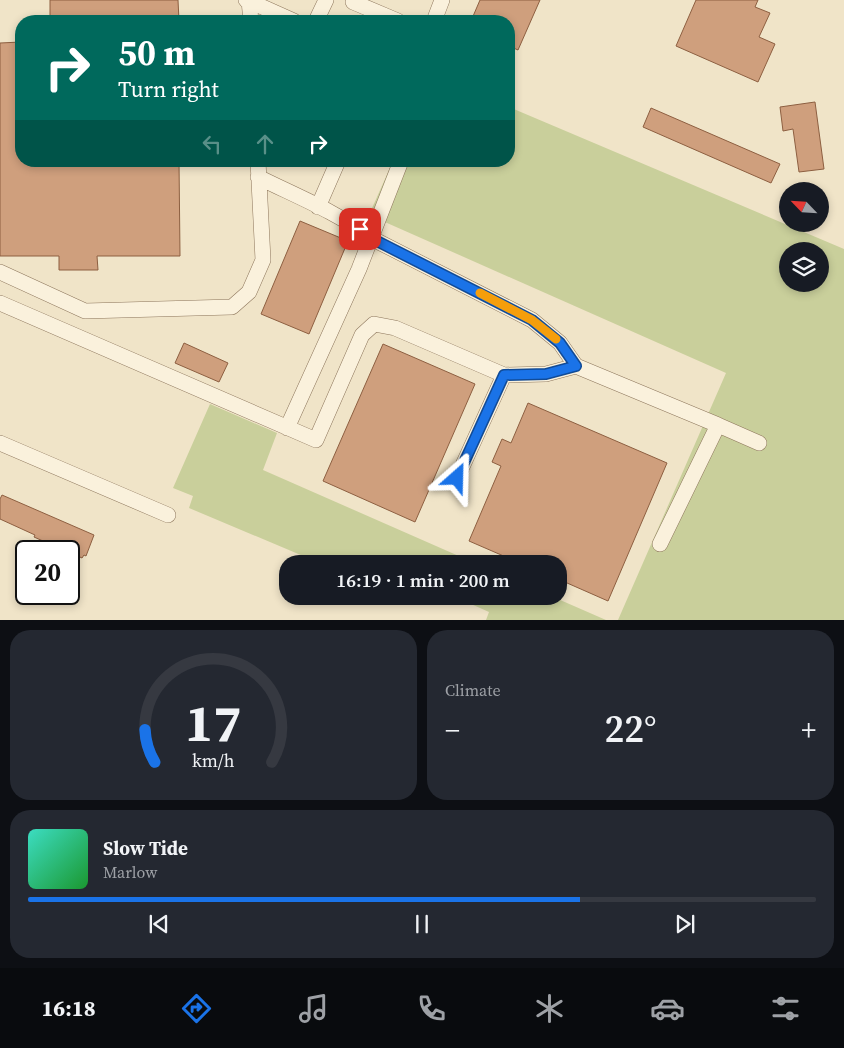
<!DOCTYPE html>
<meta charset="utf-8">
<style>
:root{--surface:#171b24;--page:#242831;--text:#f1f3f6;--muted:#9ea1a6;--line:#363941;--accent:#1a73e8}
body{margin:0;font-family:"Source Serif 4",serif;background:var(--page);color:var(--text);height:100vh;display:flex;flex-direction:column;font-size:19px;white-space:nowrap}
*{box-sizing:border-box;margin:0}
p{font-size:16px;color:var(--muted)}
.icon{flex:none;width:28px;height:28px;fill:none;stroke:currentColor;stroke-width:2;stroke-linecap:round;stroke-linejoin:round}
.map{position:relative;height:620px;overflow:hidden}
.panel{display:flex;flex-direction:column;gap:10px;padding:10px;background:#0d0f14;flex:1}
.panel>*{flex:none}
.hud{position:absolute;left:15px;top:15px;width:500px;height:152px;border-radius:20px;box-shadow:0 2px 8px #0003;background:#00695c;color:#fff;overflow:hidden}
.needle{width:32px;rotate:295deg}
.tools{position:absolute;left:779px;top:182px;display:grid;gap:10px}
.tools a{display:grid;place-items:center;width:50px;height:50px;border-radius:50%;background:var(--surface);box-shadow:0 2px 8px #0003;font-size:25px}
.speed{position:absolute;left:15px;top:540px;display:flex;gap:10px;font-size:25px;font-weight:700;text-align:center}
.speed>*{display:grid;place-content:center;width:65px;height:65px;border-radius:50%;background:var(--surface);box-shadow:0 2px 8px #0003;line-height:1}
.speed .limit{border:2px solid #111;border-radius:8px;background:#fff;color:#111}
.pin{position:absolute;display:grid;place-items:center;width:42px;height:42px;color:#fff;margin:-21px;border-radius:10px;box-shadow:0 2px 8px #0006}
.me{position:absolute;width:55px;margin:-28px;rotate:25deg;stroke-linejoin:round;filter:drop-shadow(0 0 4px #0008)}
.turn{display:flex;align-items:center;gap:18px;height:105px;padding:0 20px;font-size:22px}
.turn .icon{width:65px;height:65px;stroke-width:2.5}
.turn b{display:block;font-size:35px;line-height:42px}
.lanes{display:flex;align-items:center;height:48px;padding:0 20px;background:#0003;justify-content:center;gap:25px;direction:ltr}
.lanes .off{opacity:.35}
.big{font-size:38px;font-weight:600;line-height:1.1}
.panel .card{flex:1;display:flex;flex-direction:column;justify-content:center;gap:8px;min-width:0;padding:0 18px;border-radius:20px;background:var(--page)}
.panel .dial{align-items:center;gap:0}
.dial svg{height:130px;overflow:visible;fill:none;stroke:var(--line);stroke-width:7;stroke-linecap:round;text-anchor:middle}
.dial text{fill:var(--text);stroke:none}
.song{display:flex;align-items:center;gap:15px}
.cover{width:60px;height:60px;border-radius:8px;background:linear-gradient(135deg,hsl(170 70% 55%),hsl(130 70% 35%))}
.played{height:5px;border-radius:2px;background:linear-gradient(90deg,var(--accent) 70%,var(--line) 70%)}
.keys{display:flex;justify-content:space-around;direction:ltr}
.heat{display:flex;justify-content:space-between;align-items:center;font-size:28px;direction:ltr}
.panel .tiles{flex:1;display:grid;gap:10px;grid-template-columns:1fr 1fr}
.card:last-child{grid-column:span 2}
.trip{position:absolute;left:279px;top:555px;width:288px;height:50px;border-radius:20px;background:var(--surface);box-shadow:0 2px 8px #0003;font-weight:600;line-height:50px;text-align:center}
.tab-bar{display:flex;height:80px;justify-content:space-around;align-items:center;background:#090b0e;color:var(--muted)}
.tab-bar .icon{width:35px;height:35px}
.tab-bar .active{color:var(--accent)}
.tab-bar b{font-size:22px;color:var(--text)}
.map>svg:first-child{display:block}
</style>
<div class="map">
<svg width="844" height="621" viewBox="0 0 844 621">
<rect width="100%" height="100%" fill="#f0e4c8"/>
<!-- green -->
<path fill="#c9cf9b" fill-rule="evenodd" d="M509,107L844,249V620H618L726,373L369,215L393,161H509ZM788,251H820V284H788Z
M210,404L277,433L263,470L477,564H322L189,508L193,496L173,488Z
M453,596H551L606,620H486L489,612Z"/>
<!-- building -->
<path fill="#cf9f7d" stroke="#8d5f41" d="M50,0H178L179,21H50Z
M480,0H540L518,50L509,46V21H471Z
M696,0H758L755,7L770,13L759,37L775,44L758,82L676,46Z
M21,42V161H179L180,256H97L98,270H59V256H0V43Z
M815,102L824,169L799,172L793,129L783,131L780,107Z
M651,108L780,164L771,183L643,127Z
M300,221L348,241L309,334L261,314Z
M184,343L228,363L219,382L175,363Z
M383,344L475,384L415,522L323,481Z
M528,403L667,463L608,601L558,579V564H522L469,541L501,466L492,462L502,439L511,443Z
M2,495L94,535L86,556L84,555L82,558L65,550L66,548L53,542L52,545L34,537L35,535L0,519V499Z"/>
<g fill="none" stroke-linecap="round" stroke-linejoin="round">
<!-- minor casing -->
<g stroke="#8d765c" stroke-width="16">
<path id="minor" d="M246,0L249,1L251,21
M354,0L353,2L398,21
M249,1L294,21
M316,21L326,0
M434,21L442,0
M258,177C296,196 337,212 371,238L401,161
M318,207L338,161
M0,272L85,311L232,307L249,292L263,260L258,161
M0,303L316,440L362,335L374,324L395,328L504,375L457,478
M504,375L546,374L576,366
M718,425L759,443
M287,428L359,269L371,238L532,320L560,343L576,366L718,425L660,544
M0,443L168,515"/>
</g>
<!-- minor -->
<use href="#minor" stroke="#faf1dc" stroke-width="15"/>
</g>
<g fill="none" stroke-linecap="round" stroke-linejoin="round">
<!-- route casing -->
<g stroke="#114b97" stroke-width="12">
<path id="route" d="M360,229L371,238L532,320L560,343L576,366L546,374L504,375L457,478"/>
</g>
<!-- route -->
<use href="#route" stroke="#1a73e8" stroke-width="9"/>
<!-- slow -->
<path stroke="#f59e0b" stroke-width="9" d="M480,293L532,320L556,339"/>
</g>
</svg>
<div class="tools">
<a><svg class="needle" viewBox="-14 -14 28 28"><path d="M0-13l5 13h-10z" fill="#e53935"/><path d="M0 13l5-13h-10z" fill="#9ea1a6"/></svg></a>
<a><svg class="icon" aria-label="layers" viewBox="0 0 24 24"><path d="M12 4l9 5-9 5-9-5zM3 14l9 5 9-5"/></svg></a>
</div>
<div class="speed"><div class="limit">20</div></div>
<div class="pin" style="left:360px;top:229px;background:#d93025"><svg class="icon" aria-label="arrive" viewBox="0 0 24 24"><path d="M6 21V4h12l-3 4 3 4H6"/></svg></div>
<svg class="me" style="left:457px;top:478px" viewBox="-20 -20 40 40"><path d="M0-17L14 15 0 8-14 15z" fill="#1a73e8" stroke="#fff" stroke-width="4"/></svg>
<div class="trip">16:19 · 1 min · 200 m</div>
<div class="hud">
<div class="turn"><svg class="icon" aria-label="right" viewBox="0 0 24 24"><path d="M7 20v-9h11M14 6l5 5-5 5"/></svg><div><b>50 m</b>Turn right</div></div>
<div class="lanes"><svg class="icon off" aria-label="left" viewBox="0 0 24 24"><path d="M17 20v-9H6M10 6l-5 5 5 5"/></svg><svg class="icon off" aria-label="ahead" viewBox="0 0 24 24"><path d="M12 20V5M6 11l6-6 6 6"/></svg><svg class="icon" aria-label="right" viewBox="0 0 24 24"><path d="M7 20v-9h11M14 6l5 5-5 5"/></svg></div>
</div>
</div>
<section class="panel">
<div class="tiles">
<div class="card dial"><svg viewBox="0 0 100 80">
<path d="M14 69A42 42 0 1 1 86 69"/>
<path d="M14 69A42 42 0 0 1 8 49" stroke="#1a73e8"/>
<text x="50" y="56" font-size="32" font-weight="700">17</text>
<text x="50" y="72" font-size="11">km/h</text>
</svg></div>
<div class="card"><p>Climate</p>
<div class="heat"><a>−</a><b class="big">22°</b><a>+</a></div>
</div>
<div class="card">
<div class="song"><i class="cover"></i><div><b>Slow Tide</b><p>Marlow</p></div></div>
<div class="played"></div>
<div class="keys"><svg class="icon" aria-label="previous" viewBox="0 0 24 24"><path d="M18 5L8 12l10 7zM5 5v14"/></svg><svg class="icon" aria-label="pause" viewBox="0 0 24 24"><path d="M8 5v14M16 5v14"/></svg><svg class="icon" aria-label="next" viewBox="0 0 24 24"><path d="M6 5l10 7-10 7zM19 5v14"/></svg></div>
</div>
</div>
</section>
<nav class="tab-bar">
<b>16:18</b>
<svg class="icon active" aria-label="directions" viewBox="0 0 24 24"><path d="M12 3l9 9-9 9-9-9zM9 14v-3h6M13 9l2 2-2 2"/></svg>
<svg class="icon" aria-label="music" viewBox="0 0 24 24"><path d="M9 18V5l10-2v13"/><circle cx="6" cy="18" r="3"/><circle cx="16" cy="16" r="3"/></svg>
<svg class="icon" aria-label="phone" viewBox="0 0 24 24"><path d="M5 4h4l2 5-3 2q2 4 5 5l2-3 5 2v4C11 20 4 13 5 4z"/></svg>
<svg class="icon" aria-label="climate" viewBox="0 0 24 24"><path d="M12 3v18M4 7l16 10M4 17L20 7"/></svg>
<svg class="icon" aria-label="car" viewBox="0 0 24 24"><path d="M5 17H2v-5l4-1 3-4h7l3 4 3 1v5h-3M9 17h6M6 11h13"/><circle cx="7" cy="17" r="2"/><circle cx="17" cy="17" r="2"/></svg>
<svg class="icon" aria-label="filters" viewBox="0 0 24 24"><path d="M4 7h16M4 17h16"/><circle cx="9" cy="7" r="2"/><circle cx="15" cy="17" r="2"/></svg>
</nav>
